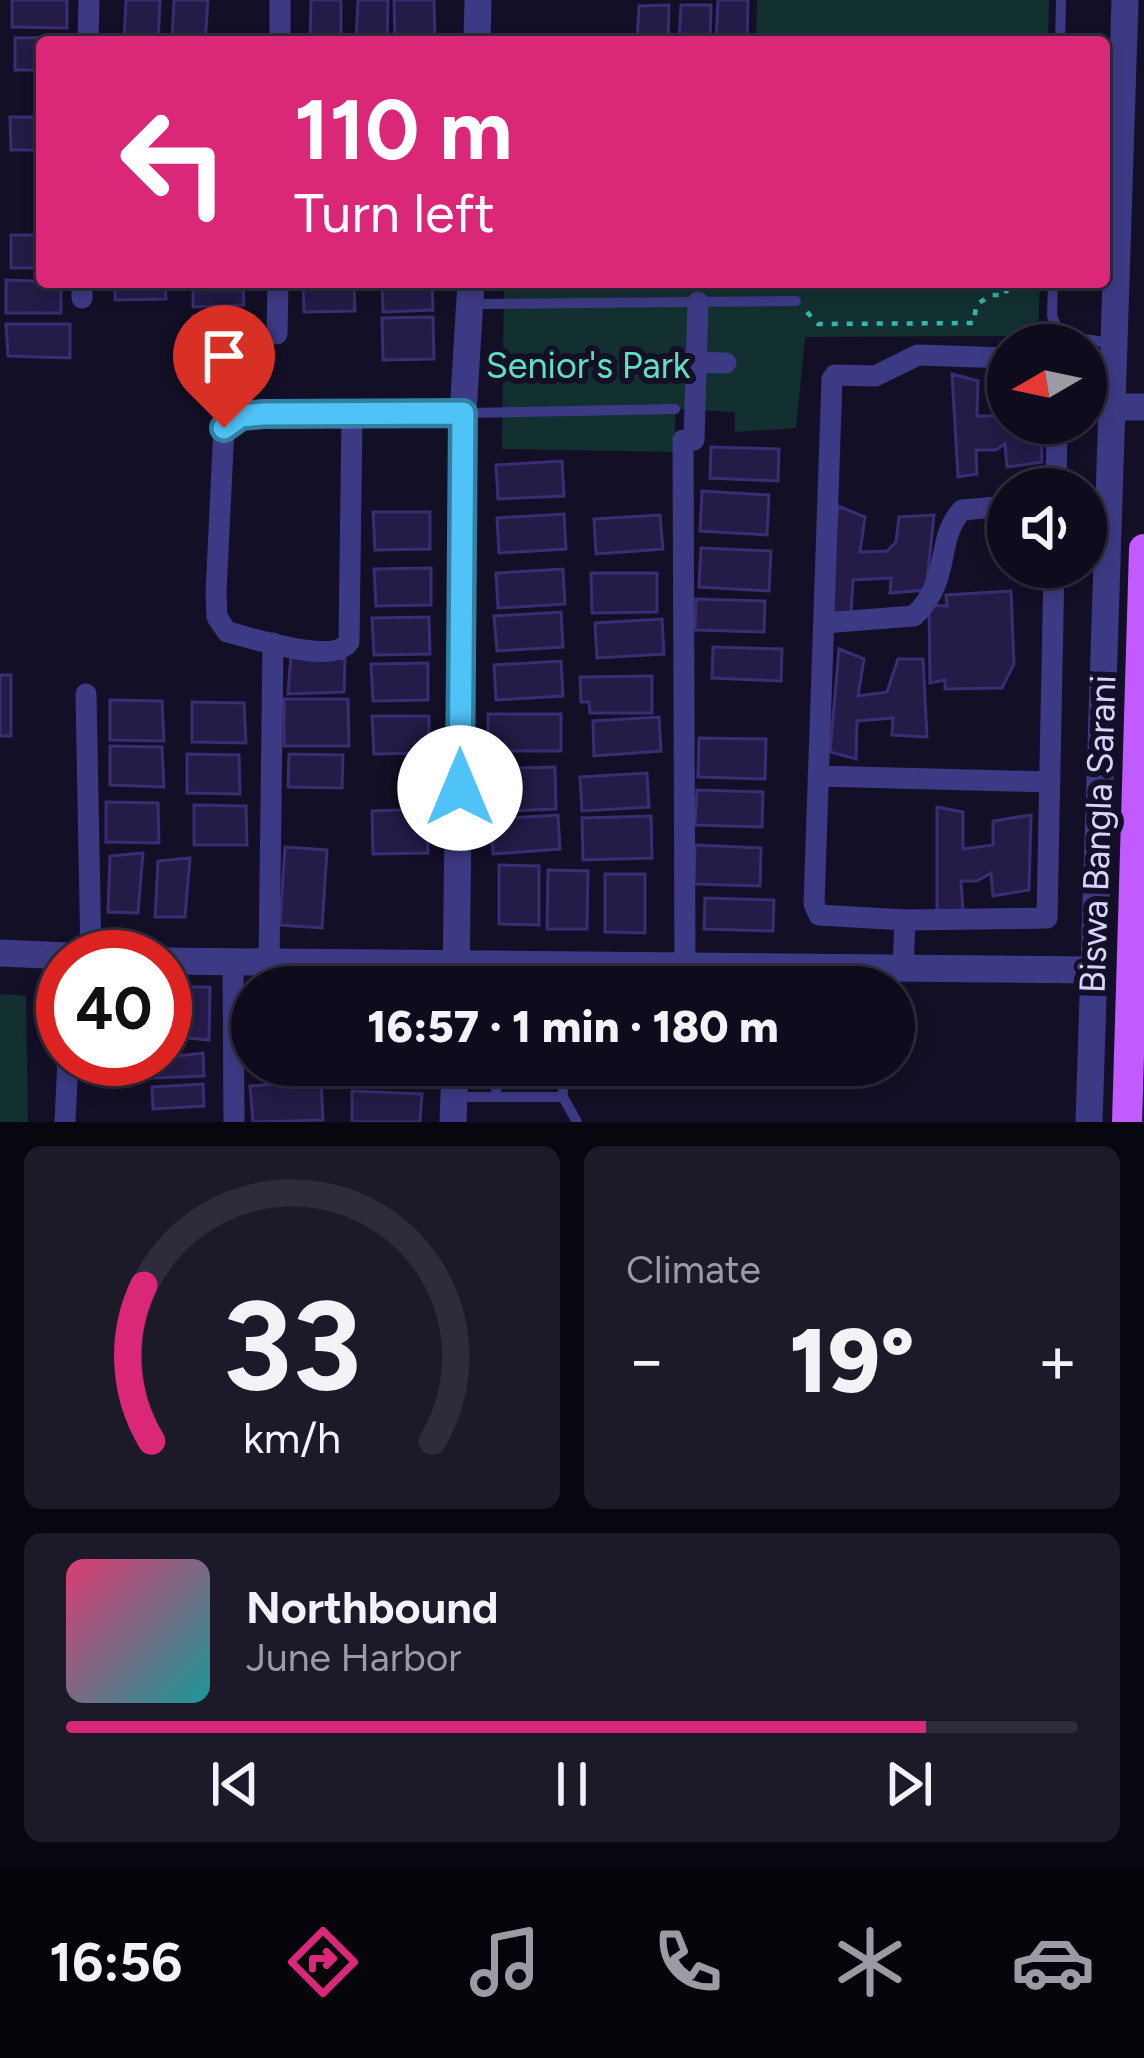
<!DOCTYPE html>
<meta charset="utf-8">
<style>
:root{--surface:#0e0b1c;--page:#1c1929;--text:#f1f3f6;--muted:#9b9ba3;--line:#2e2b3b;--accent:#db2777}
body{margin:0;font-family:Figtree,sans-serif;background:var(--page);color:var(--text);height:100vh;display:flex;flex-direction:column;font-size:45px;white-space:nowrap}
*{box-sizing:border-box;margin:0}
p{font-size:39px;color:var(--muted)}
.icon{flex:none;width:66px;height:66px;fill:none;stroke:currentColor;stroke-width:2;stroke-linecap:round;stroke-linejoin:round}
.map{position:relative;height:1122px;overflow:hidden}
.drawer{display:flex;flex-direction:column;gap:24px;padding:24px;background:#08060f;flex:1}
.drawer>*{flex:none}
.guide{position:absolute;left:36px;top:36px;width:1074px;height:252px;border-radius:12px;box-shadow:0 6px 18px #0003,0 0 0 3px var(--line);background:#db2777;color:#fff;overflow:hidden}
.needle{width:78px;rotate:261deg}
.buttons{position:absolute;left:987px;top:324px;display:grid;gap:24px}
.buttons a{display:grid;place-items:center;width:120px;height:120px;border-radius:50%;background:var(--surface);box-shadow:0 6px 18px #0003,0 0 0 3px var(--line);font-size:60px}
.speed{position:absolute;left:36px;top:930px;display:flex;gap:24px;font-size:60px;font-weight:700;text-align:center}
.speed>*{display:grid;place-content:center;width:156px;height:156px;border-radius:50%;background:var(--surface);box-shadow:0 6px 18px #0003,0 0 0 3px var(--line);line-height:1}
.speed .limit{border:18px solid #d22;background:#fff;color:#111}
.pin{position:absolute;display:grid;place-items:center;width:102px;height:102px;color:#fff;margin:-123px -51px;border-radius:50% 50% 50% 0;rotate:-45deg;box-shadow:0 0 12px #0007}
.pin .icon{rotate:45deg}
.me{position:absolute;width:132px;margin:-66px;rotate:0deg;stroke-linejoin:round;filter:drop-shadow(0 0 9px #0008)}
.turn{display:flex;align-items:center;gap:42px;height:252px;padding:0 60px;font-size:54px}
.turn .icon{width:156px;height:156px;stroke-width:2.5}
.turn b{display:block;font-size:84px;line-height:102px}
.big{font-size:90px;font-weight:800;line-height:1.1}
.drawer .card{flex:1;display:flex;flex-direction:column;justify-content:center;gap:18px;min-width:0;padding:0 42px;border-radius:18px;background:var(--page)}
.drawer .dial{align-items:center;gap:0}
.dial svg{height:312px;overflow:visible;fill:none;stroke:var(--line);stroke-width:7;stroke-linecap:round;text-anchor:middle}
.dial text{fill:var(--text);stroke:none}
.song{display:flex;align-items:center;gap:36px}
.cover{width:144px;height:144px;border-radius:18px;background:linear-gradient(135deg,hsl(340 70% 55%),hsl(180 70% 35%))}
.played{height:12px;border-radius:6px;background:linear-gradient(90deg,var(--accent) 85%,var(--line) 85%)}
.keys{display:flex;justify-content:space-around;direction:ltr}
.heat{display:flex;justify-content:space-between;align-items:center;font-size:66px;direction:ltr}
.drawer .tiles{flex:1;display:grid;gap:24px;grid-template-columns:1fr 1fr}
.card:last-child{grid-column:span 2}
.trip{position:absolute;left:231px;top:966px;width:684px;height:120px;border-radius:60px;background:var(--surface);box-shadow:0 6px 18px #0003,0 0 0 3px var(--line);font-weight:800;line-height:120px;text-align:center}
.tab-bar{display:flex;height:192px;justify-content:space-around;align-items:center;background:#06040b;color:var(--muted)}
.tab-bar .icon{width:84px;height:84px}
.tab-bar .active{color:var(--accent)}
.tab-bar b{font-size:54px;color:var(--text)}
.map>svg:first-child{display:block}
</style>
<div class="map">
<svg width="1144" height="1122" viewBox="0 0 1144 1122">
<rect width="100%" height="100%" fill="#130f26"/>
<!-- green -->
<path fill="#12302f" d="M757,0H1049L1048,42H756Z
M504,282H1040L1038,336L805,337L796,428L735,432V412L675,409V452L502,449Z
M0,994L26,996L28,1122H0Z"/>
<!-- building -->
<path fill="#241b47" stroke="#3b2d73" stroke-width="3" d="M12,0H67V28L12,27Z
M126,0H160L158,42H124Z
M174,0H208L205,42H172Z
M311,0H341V42H310Z
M358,0H388L387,42H356Z
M394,0H434L435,42H395Z
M718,0H748L747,42H716Z
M669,5L668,42H637L639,6Z
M681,5H711L710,42H679Z
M70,37V42H42V70H15V38Z
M10,117H42V150H11Z
M11,235H42V268H11Z
M6,280L61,282V313H6Z
M115,282H165L166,299L115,300Z
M193,282H243L244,305L193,307Z
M303,282H354L355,311L304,312Z
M382,282H432L433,310L383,312Z
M244,315L245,356L195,357L193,316Z
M433,317L434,359L383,360L382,318Z
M6,324H70V358L8,356Z
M952,374L978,381L977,416H1005L1008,394V423H1041L1042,462L1007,467L1005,444L996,450H976L977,474L958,477Z
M711,447L779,449L778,481L710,478Z
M562,461L564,496L498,499L496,465Z
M702,491L769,495L767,535L700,531Z
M838,506L865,517L860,552L887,551L896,542L899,517L934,515L926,590L890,593L891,578L853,580L851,614L828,612Z
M373,512H430V549L375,550Z
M564,514L566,549L499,553L497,518Z
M660,515L663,549L596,554L594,519Z
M701,548L771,551L769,591L699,587Z
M431,568V605L376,606L374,569Z
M563,569L565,604L498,608L496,573Z
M591,573H657V612L592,613Z
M1011,591L1014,664L1002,688L945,689V680L930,683L929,605L947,606L946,595Z
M696,599L765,601L764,632L695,630Z
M561,612L563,647L497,651L494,616Z
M429,617L430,654L374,655L372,618Z
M662,619L664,654L597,658L595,623Z
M713,647L782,649L781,681L712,678Z
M839,649L864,659L858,696L887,692L898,659H923L927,737L892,735L893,718L857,721L856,759L830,752Z
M291,655L345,659L344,692L288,694Z
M561,661L563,696L496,700L494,665Z
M428,663V700L373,701L371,664Z
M0,675H11V736H0Z
M652,676V713H590L589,702H581L580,677Z
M284,699H348L349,746H284Z
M110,700L162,701L164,741L110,740Z
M192,702L244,703L246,743L192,742Z
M488,714H561V751H488Z
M372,716H429V753L374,754Z
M659,717L661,751L594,756L593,721Z
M699,738L766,739L765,779L698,777Z
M110,746L162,747L164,787L110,785Z
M187,754L239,755L240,794L187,793Z
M289,754L343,755L342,788L288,787Z
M555,767L556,809L486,812L484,769Z
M647,773L649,807L582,811L580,777Z
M697,790L763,792L762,827L695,825Z
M106,802L158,803L159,843L106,842Z
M194,805L246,806L247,845H194Z
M937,807L963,812V849L993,845V821L1031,815L1029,890L993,896L991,873L977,881H961L963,912L937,913Z
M427,809L428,853L373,854L372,811Z
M558,815L560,849L493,854L491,819Z
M651,816L652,858L583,860L582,818Z
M695,845L761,848L760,886L694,884Z
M285,847L327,850L322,928L280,925Z
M143,853L138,913L108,912L110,856Z
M190,858L185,917H155L158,861Z
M499,865L539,866V925L499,924Z
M548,870L588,871L587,929H547Z
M605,874H645V933L605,932Z
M705,898L774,900L773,931L704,929Z
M186,987H210L209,1040L187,1038Z
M203,1053L204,1076L153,1078L152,1059Z
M256,1065H326L327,1068L256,1072Z
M348,1065H418L417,1078L348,1076Z
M514,1065H553V1077H514Z
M321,1081L323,1120L253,1122L250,1086Z
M203,1084L204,1106L153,1109L152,1087Z
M352,1091L422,1094L420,1122H352Z"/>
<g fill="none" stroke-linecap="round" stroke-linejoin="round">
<!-- path -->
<path stroke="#2fb8b0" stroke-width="4.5" stroke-dasharray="6 9" stroke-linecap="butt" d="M817,42L821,38L985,42
M807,312L818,324L974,323L976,305L991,295H1006L1007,282"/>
<!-- service -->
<path stroke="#3d3a85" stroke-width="10" d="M1060,42L1061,0
M1053,282L1052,316L1060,335L1109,343
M473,304L796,301
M466,413L675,409
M562,1065L563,1097
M457,1097H563L577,1122
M496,1097L497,1065"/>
<!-- minor -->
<path stroke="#3d3a85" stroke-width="21" d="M88,42L89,0
M280,42V0
M82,298V282
M277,334L278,282
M696,362L726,363
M352,414L349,642C333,666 254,638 227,632L217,617L216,593L224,427L241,417L263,414H463
M1056,489L1057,423
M824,623L914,616C953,578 934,541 962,510L1008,506
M86,694L91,957
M818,776L1050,782
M905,920L819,915L814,904L832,379L835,375L875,376L918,355L1008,358
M269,963L273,643
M233,964L234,1122
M685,966L683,440H694L698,302
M903,969L905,920L1047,918L1054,567
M65,1122L68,1059"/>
<!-- tertiary -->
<path stroke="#3d3a85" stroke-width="27" d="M477,42L478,0
M1113,407H1144
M0,953L90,957
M165,961L1094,970
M456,987L463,414L471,282
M453,1122L455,1065
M1089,1122L1125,0"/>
<!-- primary -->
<path stroke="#c25bff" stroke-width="30" d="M1127,1122L1144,549"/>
</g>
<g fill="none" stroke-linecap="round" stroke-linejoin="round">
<!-- route casing -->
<g stroke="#337fa1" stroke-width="30">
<path id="route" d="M224,428L241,416L263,414L463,413L460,788"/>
</g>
<!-- route -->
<use href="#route" stroke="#4fc3f7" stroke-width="21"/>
</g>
<g text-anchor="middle" stroke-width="12" stroke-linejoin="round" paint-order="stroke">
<!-- park labels -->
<g font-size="36" fill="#5fe0c0" stroke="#130f26">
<text x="588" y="378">Senior's Park</text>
</g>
<!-- street labels -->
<g font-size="36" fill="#d9d4ff" stroke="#130f26">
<text transform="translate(1097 834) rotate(-88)" y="13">Biswa Bangla Sarani</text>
</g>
</g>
</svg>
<div class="buttons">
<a><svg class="needle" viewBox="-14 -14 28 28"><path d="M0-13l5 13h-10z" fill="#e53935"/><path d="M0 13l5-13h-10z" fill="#9b9ba3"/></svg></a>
<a><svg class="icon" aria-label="sound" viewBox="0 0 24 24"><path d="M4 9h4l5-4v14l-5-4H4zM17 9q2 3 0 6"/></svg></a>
</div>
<div class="speed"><div class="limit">40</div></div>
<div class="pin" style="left:224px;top:428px;background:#d93025"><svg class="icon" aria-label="arrive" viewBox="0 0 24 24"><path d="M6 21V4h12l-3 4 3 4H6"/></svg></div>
<svg class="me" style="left:460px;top:788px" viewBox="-20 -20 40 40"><circle r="19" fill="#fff"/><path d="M0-13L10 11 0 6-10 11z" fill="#4fc3f7"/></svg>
<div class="trip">16:57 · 1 min · 180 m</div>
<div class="guide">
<div class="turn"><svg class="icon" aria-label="left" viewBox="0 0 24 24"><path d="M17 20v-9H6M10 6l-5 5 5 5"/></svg><div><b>110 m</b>Turn left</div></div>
</div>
</div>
<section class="drawer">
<div class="tiles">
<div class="card dial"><svg viewBox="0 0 100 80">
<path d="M14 69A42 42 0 1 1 86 69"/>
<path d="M14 69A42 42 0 0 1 12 29" stroke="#db2777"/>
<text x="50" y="56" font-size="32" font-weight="700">33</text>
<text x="50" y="72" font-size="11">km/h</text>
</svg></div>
<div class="card"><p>Climate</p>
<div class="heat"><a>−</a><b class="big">19°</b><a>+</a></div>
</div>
<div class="card">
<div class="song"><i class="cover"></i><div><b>Northbound</b><p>June Harbor</p></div></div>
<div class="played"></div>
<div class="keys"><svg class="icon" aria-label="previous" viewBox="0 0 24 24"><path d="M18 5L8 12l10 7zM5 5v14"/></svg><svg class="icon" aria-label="pause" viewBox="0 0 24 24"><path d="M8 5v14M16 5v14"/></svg><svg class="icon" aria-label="next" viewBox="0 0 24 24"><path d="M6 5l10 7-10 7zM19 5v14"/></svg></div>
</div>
</div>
</section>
<nav class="tab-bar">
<b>16:56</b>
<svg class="icon active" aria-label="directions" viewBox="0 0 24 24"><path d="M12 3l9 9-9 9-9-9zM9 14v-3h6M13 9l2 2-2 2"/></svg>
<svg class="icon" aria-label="music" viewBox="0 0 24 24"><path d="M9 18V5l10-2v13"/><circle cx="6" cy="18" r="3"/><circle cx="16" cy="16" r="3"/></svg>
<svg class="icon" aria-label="phone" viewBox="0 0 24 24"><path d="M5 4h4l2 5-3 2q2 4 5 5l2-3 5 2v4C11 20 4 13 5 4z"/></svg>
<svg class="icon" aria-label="climate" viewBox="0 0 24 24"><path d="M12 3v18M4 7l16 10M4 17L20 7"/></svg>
<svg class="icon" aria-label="car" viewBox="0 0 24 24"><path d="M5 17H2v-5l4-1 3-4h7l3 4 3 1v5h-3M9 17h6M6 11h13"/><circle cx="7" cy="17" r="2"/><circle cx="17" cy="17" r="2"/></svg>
</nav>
